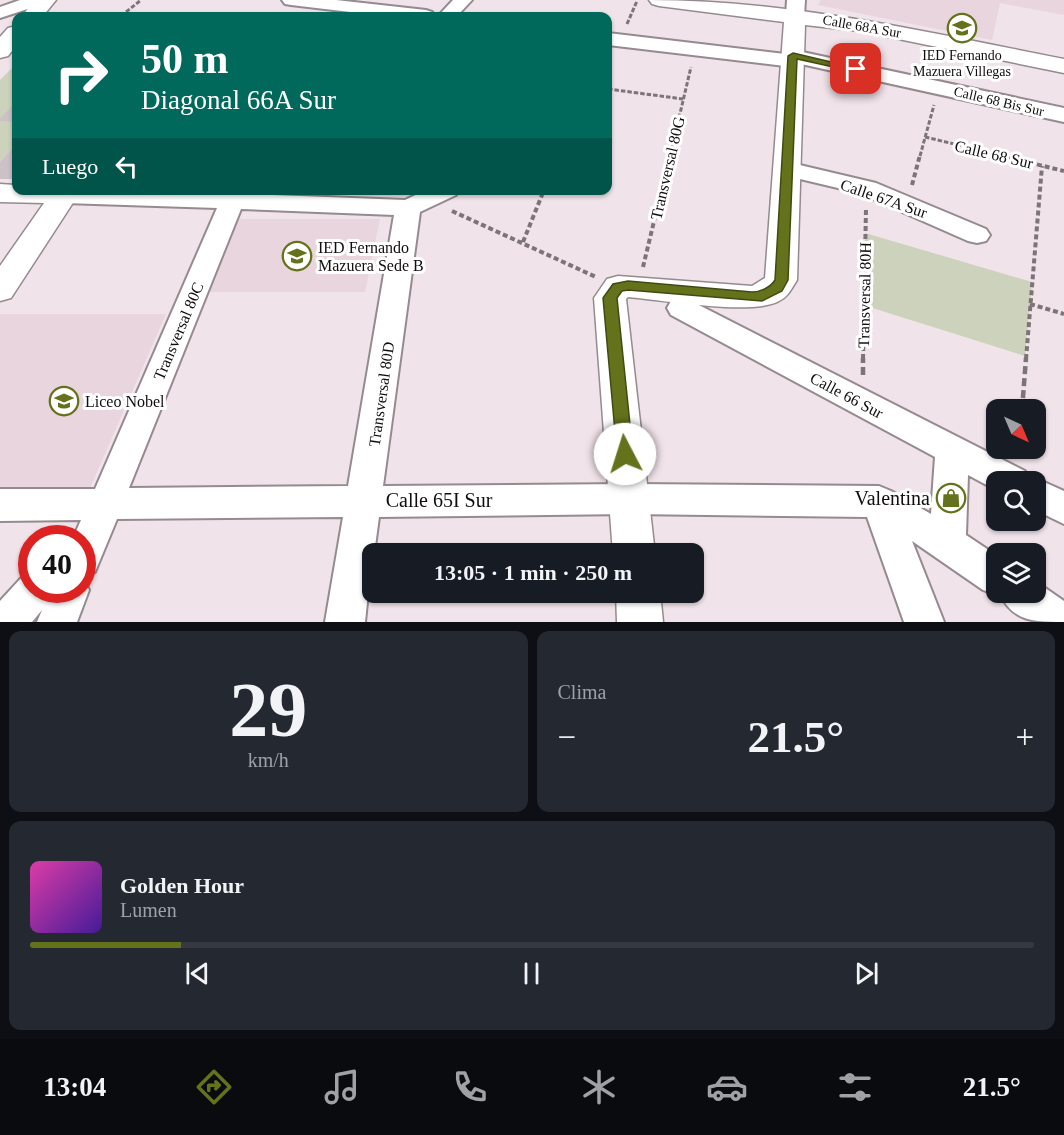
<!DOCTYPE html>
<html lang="es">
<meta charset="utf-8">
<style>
:root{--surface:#171b24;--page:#242831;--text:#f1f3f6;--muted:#9ea1a6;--line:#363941;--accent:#65721c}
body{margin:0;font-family:"Times New Roman",serif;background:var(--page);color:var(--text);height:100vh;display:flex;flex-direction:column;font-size:22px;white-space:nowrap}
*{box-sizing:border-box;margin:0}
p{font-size:20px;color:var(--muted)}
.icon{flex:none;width:33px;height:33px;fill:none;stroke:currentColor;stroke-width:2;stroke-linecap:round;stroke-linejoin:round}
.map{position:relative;height:622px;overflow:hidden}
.drawer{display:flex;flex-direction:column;gap:9px;padding:9px;background:#0d0f14;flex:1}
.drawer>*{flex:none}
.guide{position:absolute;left:12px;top:12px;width:600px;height:183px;border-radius:12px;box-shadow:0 2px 4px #0004;background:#00695c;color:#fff;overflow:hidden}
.needle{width:39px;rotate:136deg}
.fabs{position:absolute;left:986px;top:399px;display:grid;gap:12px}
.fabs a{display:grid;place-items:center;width:60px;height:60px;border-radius:12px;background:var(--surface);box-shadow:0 2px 4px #0004;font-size:30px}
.speed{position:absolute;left:18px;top:525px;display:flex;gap:12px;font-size:30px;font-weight:700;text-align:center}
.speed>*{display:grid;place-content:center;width:78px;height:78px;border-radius:50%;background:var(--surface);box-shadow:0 2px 4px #0004;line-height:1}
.speed .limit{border:9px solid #d22;background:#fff;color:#111}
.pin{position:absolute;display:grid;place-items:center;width:51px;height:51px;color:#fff;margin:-26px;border-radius:12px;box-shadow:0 3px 9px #0006}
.me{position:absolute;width:66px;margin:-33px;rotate:355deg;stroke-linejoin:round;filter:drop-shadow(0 0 4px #0008)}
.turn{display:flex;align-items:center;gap:21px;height:126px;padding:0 30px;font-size:27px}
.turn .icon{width:78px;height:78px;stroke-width:2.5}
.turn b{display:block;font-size:42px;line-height:51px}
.then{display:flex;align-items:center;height:57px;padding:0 30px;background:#0003;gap:12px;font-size:22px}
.big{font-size:45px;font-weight:700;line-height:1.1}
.drawer .widget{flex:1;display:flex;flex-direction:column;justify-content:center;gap:9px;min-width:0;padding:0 21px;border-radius:12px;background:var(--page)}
.drawer .dial{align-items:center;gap:0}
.dial b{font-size:78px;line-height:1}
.song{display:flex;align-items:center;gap:18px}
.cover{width:72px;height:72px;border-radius:9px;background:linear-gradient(135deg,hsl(320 70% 55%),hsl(260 70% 35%))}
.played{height:6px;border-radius:3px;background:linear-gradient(90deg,var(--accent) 15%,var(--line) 15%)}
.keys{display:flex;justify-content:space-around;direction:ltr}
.heat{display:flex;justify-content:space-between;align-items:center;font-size:33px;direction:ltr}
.drawer .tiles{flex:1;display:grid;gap:9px;grid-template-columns:1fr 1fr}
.widget:last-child{grid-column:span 2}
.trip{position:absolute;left:362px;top:543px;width:342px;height:60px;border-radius:12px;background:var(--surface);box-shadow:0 2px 4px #0004;font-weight:700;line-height:60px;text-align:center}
.menu{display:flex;height:96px;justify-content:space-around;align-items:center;background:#090b0e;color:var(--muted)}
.menu .icon{width:42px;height:42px}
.menu .selected{color:var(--accent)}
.menu b{font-size:27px;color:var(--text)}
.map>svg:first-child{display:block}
</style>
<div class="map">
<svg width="1064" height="622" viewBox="0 0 1064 622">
<rect width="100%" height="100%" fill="#f0e3e9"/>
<!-- built -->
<path fill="#e9d5de" d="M821,0H1064V15L1000,3L992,40L818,5Z
M236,219H380L365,292H207Z
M0,314H166L90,488L0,489Z"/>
<!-- green -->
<path fill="#cdd2bc" d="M16,64V150H11L0,162V80Z
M865,233L1032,282L1025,356L863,305Z"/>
<!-- building -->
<path fill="#cdc1c7" d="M11,107H16V122L0,121V118Z
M11,150H16V179H0V162Z"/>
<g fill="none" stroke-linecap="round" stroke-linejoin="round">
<!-- minor casing -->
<g stroke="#958a8f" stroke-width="4">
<path id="minor" d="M20,0H46L43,4L0,18V7Z
M282,0H336L426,10L432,12L435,16H384L291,5L285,4Z
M453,0H472L457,16H438Z
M787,0H805L804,16L801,20H789L786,16Z
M608,33L785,54L793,50L1064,108V122L801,64L793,67L608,45Z
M787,162L876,183L986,229L990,235L986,241L977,243L968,241L859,193L779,174L775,169L779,164Z
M55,190H147L405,200L426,190H459L456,195L420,212L383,486L630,484L879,486L891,491L931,514L935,457L671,315L667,308L671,301L681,298L691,301L1025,471L1029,480L1035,478L1064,491V524L1035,510V482H996V490L968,475L966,535L996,555V592H1035V581L1064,601V622C1035,622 1013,622 1000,594L996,595L983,590L912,541L944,622H904L867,517L630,514L379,517L374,554H372L365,622H325L343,517L117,519L95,572L83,577L89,590L77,622H37L42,610L32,622H0V601L22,577L32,573V590H82V538H73L81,520L0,521V489H95L217,208L64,203L55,200L52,195ZM241,209L394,215L348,486L129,488Z"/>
</g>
<!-- tertiary casing -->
<g stroke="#958a8f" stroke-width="3">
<path id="tertiary" d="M35,0H56L43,16H22Z
M649,0C790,0 926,32 1064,59V73L859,31L805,25L797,280C792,288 788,297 779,301C752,316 662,300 628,297L626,299L655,554H613L594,298L607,279L618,276L752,286L765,278L784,22L659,6L652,4Z
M16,26V46L8,56L0,58V37L8,28Z
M0,184L16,185V190H75L78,195L11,298L0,301V266L44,203L0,202Z
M616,592H660L663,622H617Z"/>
</g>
<!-- path-far2 -->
<path stroke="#7c7478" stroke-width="3" stroke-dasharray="4.5 2" stroke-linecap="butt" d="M121,16L141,0
M627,24L637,1
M608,89L683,99
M925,137L1004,156
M670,156L691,67
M920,156L934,105"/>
<!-- path-far1 -->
<path stroke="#7c7478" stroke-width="4" stroke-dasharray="5 3" stroke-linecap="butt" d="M998,155L1064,171
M912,185L920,155
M452,211L596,277
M523,242L544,190
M643,267L670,155
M1030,304L1064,314
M863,359L866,209
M1026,359L1042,166"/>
<!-- path -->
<path stroke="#7c7478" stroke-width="4.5" stroke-dasharray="8 4" stroke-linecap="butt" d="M863,375V358
M1022,410L1026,358"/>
<!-- minor -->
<use href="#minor" fill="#fff" fill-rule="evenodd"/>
<!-- tertiary -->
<use href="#tertiary" fill="#fff" fill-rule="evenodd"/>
</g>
<!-- route -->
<path fill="#65721c" stroke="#424a12" stroke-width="1.5" d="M793,53L861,69L856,72L797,59L788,280L782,291L762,301L628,290L622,291L617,298L633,454L631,459L625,461L620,459L617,454L603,298L613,284L628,281L752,292C760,292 770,288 775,280L788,56Z"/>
<!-- icons -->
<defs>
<g id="school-ring" transform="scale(1.5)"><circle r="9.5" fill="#fff" stroke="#65721c" stroke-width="1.5"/><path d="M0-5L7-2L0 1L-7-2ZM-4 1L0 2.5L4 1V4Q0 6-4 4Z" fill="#65721c"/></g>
<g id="shop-ring" transform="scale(1.5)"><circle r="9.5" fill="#fff" stroke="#65721c" stroke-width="1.5"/><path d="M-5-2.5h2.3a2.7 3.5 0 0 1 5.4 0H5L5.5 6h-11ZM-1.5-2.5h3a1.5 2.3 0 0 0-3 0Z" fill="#65721c"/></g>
</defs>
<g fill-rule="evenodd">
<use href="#school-ring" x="962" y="28"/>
<use href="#school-ring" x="297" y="256"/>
<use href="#school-ring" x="64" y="401"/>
<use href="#shop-ring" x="951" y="498"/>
</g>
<g text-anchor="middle" stroke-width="6" stroke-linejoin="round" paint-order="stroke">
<!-- far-street labels -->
<g font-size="14" fill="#110d0f" stroke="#fff">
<text transform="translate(862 26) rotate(10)" y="5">Calle 68A Sur</text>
<text transform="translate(999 101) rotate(13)" y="5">Calle 68 Bis Sur</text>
</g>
<!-- far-poi labels -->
<g font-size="14" fill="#110d0f" stroke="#fff">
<text x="962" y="60">IED Fernando<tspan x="962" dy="16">Mazuera Villegas</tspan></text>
</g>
<!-- street labels -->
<g font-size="16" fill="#110d0f" stroke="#fff">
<text transform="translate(994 154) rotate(13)" y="6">Calle 68 Sur</text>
<text transform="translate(667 168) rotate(-77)" y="6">Transversal 80G</text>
<text transform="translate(884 198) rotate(19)" y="6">Calle 67A Sur</text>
<text transform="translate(864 295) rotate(-89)" y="6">Transversal 80H</text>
<text transform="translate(178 331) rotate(-67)" y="6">Transversal 80C</text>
<text transform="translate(381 394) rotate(-82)" y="6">Transversal 80D</text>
<text transform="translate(847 395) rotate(28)" y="6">Calle 66 Sur</text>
</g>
<!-- poi labels -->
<g font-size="16" fill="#110d0f" stroke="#fff" text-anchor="start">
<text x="318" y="253">IED Fernando<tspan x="318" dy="18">Mazuera Sede B</tspan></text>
<text x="85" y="407">Liceo Nobel</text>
</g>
<!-- near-poi labels -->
<g font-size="20" fill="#110d0f" stroke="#fff" text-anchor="end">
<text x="930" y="505">Valentina</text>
</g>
<!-- near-street labels -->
<g font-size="20" fill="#110d0f" stroke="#fff">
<text x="439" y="507">Calle 65I Sur</text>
</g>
</g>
</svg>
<div class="fabs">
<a><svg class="needle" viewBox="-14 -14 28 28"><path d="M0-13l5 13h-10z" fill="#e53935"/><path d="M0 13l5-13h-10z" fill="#9ea1a6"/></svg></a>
<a><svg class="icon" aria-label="search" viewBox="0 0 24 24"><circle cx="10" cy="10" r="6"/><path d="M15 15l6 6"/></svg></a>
<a><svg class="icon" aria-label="layers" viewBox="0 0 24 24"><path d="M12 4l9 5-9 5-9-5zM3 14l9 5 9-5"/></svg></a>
</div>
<div class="speed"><div class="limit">40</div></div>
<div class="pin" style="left:856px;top:69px;background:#d93025"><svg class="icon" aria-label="arrive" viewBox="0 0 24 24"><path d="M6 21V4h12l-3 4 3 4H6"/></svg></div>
<svg class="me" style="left:625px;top:454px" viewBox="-20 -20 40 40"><circle r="19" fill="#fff"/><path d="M0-13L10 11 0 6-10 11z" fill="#65721c"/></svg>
<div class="trip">13:05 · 1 min · 250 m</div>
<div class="guide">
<div class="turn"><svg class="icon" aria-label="right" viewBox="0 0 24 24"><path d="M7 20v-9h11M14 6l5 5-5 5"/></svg><div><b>50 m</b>Diagonal 66A Sur</div></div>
<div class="then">Luego<svg class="icon" aria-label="left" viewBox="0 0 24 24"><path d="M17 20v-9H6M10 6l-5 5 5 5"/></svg></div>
</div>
</div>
<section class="drawer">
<div class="tiles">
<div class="widget dial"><b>29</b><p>km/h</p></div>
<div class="widget"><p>Clima</p>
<div class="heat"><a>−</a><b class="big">21.5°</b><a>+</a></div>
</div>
<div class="widget">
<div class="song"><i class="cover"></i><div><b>Golden Hour</b><p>Lumen</p></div></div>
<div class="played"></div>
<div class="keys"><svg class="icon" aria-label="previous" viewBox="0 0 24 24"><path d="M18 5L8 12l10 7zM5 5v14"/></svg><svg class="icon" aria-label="pause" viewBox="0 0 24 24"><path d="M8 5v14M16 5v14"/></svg><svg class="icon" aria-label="next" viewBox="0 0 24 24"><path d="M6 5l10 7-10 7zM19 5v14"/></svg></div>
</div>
</div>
</section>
<nav class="menu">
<b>13:04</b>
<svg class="icon selected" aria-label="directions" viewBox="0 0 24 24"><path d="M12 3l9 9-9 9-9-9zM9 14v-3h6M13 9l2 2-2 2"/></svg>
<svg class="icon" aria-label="music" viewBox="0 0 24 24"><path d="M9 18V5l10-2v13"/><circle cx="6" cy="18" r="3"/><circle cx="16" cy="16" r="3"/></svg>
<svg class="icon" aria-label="phone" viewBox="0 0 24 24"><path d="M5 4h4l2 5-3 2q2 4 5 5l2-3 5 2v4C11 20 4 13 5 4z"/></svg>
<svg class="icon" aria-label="climate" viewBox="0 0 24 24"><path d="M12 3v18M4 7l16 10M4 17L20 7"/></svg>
<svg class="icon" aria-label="car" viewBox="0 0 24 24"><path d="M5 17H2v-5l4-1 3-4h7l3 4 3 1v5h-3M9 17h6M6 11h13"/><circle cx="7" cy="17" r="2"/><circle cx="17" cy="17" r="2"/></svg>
<svg class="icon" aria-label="filters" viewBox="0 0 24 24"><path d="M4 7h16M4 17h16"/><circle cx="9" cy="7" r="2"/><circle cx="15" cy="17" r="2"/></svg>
<b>21.5°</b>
</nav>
